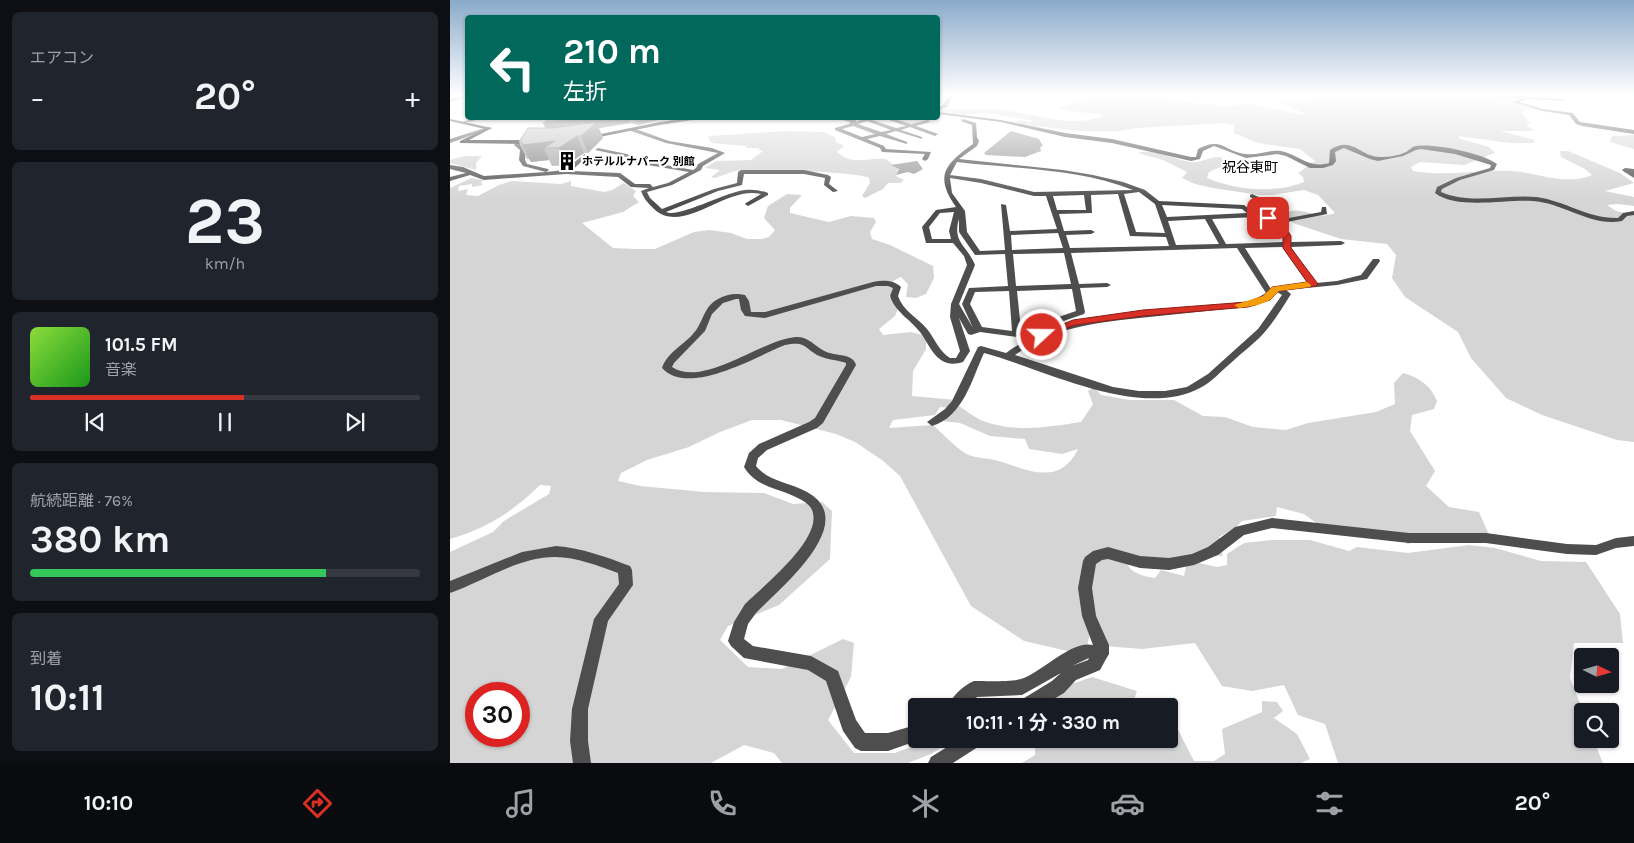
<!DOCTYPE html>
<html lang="ja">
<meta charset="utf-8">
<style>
:root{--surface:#171b24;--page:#20242c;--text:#f1f3f6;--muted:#9ea1a6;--line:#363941;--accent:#d93025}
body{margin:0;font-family:Karla,"Noto Sans JP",sans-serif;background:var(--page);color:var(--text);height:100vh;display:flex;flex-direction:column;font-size:19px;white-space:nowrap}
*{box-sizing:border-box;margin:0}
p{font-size:16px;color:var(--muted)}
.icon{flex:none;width:28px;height:28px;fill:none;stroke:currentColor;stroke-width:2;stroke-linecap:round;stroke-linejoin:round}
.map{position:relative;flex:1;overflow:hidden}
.details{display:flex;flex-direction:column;gap:12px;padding:12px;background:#0d0f14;width:450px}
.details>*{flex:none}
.banner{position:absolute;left:15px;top:15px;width:475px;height:105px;border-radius:5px;box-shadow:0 1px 4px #0004;background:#00695c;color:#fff;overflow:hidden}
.needle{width:32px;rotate:95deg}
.fabs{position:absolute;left:1124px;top:648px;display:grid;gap:10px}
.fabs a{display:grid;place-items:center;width:45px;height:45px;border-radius:5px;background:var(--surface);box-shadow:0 1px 4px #0004;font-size:25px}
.speed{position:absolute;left:15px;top:682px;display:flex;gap:10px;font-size:25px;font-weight:700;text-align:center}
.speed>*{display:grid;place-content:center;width:65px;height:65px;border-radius:50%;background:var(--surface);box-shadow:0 1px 4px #0004;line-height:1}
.speed .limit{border:8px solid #d22;background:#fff;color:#111}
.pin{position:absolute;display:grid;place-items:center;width:42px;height:42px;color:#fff;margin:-21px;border-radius:10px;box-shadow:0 2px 8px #0006}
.me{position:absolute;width:55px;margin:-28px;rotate:69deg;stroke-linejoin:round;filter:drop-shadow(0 0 4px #0008)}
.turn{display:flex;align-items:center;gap:18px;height:105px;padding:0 15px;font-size:22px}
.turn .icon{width:65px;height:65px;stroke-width:2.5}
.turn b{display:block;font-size:35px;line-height:42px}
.big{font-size:38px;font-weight:700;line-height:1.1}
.details .widget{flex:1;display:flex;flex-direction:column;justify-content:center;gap:8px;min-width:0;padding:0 18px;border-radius:8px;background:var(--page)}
.details .dial{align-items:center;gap:0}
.dial b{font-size:65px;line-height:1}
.song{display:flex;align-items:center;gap:15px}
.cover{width:60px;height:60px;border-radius:8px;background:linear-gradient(135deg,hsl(90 70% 55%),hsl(120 70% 35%))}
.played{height:5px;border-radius:2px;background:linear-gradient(90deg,var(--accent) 55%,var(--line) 55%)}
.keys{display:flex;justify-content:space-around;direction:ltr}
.heat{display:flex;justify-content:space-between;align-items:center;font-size:28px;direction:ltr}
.charge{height:8px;border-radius:4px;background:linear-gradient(90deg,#34c759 76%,var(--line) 0)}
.trip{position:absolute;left:458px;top:698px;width:270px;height:50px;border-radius:5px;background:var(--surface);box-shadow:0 1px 4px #0004;font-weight:700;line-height:50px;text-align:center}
.tabs{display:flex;height:80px;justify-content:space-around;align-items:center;background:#090b0e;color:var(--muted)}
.tabs .icon{width:35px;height:35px}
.tabs .on{color:var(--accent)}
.tabs b{font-size:22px;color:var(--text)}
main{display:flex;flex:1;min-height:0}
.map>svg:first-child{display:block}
</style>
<main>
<section class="details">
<div class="widget"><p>エアコン</p>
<div class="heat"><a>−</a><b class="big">20°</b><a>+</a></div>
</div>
<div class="widget dial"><b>23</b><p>km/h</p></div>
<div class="widget">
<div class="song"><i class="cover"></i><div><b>101.5 FM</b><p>音楽</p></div></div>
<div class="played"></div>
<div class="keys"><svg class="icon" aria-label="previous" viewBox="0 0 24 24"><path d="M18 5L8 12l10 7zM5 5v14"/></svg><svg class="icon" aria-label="pause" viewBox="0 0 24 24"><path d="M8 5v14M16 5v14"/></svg><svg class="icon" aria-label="next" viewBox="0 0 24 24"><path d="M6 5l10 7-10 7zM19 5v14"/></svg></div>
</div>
<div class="widget"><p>航続距離 · 76%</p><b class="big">380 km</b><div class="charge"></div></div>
<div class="widget"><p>到着</p><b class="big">10:11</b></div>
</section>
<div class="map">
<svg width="1184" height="763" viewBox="0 0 1184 763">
<rect width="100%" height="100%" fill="#fff"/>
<!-- green -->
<path fill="#d5d5d5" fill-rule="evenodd" d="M652,95H707L715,100L776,106L798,104L854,115H857L831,102L874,98L854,95H1013L1066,98L1060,102L1082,109L1073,111L1072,113L1080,123L1076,124L1084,131H1050L1085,140L1083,143H1060L1008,136L1011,139L1039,147L1045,153L1014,165L970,162L961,167L963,171C996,177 1029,169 1063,171C1089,173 1116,186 1142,175L1135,169L1111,157L1110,151H1118L1170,173L1184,183L1155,191L1184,197V206L1168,204L1157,205L1166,211L1184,215V442L1167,440L1092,415L1056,398L1021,358L1008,332L955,297L942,278L946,255L937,244L891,239L843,223L834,215C849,202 866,222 885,213L868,195L854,190L822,195H809L763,188L745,184L732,178L737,172L713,160L688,153C702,148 725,160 741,162C752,163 760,156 771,157L775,165L759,172L757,178C785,190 825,194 854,182L853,177L848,173L865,161L850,149L808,143L784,133V125L774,123L687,128C655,136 603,128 571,124L565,122L569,120L579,122L584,121L540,113L514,115L488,112V109H493C510,110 527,108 544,109C580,111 614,129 651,117L650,114L619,111L608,107Z
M337,131L374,132L385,137L386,142L393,145V147L387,152C402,166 418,157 436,159L448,168L446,176L454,180L450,183H438L433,189L415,198L412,196L420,183L419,178C412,172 301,168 286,171C279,172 272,176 264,178L261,177L270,170L255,168L266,161L301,160L313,151L308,150L310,148H295L297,146L262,143L258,138L260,136Z
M1184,135V149L1160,142L1162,136Z
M15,156H32L26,163V170L0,163V160Z
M21,178L34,180L31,182L33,185L22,187V184L9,186L8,191L18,189L16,195L28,196L49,185L62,181L111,184L121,181V186L154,192L162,190L174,183L186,191L183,196L189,202L173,212L132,223L163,248L185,249H205L244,232L259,230L281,233L297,239H312L319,237L325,230L314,218L318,206L337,194L352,195L340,208V213L379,222L401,216L424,218L426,222L420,232L422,239L440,245L483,266L484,278L476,294L466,298L456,297L458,284L451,277L443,281L446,289L439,297L450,304L445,316L429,329L433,335L461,332L476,336V349L463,371L462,396L506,400L501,408L490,407L485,415L443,420L439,428L483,425C493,434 504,446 515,453C523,458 536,458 545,460C577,469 609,488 628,449L612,454L579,449L575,439L540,436L510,423L492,421L509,406C517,411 525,418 533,421C565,433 599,427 631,422L643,404L638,391L644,387L651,395L680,400H724L753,416L775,417L803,427L836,430L858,423L926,412L945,404L944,383L953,373C969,377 981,386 987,401L984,409L962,415L960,431L985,471L976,486L999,507L1029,512L1039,535L975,537L958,544L945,538L880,533L854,514L827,507L826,516L792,521L786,527L769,537L773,544L772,556L757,554L749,563L767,567L777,565V554L794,543L823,540H860L899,551L907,547L958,553L1019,545L1045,548L1091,561L1136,562L1170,614L1173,643H1124L1120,678L1133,711L1132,739H1143L1153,763H888L875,724L848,715L834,685L802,691L772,686L745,643L692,649L654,646L640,633L635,655L574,641L521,606L450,476L432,460L405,442L386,434L331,420H302L270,432L239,447L197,460L171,473L168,481L190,486L254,492L314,493L343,504L372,502L382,511L380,559L329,605L278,626L270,640L298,667L332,669L393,639L404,643L401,677L378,720L404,753H445L481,739H506L481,754L458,763H332L324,753L294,745L261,763H0V552L43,532L54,521L99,494L101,486L90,485C64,511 35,529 0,539V188ZM675,559L730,562L736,567L734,576L711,570L705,578C692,576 679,573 675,559ZM26,694H69V736H26Z
M642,677L687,691L682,706H595L622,684Z
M812,701L827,702L833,711L824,718L847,734L860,759L851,763H572L585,755V739H719V720H723L744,761H764L775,754L772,729L812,712Z"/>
<!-- water -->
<path fill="#9c9c9c" d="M561,131L589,139L593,146L590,147L591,151L575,157L536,155L534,153Z
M467,161L473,169L464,174L458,172L446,175L449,169L441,165Z"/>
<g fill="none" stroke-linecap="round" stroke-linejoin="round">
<!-- minor -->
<path fill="#4e4e4e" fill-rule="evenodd" d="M18,95V97L0,102V100Z
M493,95L502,97L497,107L488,110V108L493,105L497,98Z
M1025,95L1072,96L1113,99L1115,101L1078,99L1069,102L1093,109L1123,113L1130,122L1184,130V134L1132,126L1126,124L1119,115L1093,111L1062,102L1071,99Z
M488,112L551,120L615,133L662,139L741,157H746L748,149C773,136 774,152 796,154C808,156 819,149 831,151C850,155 858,169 879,163L880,150C902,135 910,157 930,157C938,157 949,156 956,152C960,150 961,147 966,146C983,143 1033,153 1047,164L1044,170L1010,180L992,189L991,192C1021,205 1056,194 1087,197C1115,201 1139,219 1168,218L1173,213L1184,211V215L1177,216L1172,221C1141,227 1114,203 1083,201C1056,199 1007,210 985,193L987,187L1006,178L1040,168L1041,165L1005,154L971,149L966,150L953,156L928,161L920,159L894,148L885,152L886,161L883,165L873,168H860L836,156L827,154L796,158L764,146L753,151L750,159L741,161L662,143L615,137L551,122L488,114Z
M28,118H34L14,123L12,122Z
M218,118H222L225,120L221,121Z
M385,118L406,120V122L415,118H425L422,120L446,128L456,126L436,119V118H441L461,124L478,120L480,122L466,126L488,134L485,136L460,127L451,130L472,137V139L446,131L436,134L457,142V144L430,136L417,139L434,146L436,149L481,152L478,159L475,161L472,159L475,154L432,152L430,148L385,130V128L399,124L400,122ZM417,121L441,130L431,132L408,124ZM403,126L425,134L412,137L392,129Z
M513,119L526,123L527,137L529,141L527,146L509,159L613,170L643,175L673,182L695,190L709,201L794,205L804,213L817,205L800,197V195L802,194L824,204V206L813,215L828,220L871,212L872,207H876L877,214L832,223L841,236V242L891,241L895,243L891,245L841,247L866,283L887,281L911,275L923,259H929L930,261L917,279L887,285L836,290L841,294C832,308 824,322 813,334C803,345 792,352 782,362C771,371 762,382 750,388C690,420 594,369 534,353C522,379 513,417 482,426L477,422L495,409L502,401L528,347L531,346L556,353C602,320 654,315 708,311C739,309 771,304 802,301L816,293L787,248L621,253L629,284L657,283L661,285L657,287L630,288L635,312L634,314L567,337L530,332L521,335L518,334L509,318L520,351L513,362C506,364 498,365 491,360C481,353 477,341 470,332C460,319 445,312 440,296L443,288L438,286H426L315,318L295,316L291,310L289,299H286L273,303L262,314L255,331L224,363L222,367C254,388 310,340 346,337C360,336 367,350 380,353C389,356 403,354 406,365L373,423L367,428L317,450L308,458L306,466C319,482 340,482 357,492C412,522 329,589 306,613L298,624L294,639L303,646L361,656L388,671L406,720L415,733H438L466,725V739H472L438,751H411L405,748L393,731L376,681L358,670L294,658L281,646L278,641L284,622L295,604C313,586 377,536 361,508C356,501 346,497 339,494C321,487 304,484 294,467L299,453L309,444L359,422L365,418L396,365V363C388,360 379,360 372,357C354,350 358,340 335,345C305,357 238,397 212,368C218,350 239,343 248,327C254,317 256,305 268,299C277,294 286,293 295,295L299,301L301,312H315L423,282C434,280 443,280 451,287L448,296C453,311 468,318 477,329C485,339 489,351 500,358H506L510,351L500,317L501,304L517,265L514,256L503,243H476L472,227L486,210L506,207C484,176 495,164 523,144L522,125L511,121ZM507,162C565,169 628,168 683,190L584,192L531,179L500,175ZM500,178L531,183L584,196H596L607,229L560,231L556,205L551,204L555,250L530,251L517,232L515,211L502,193ZM689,192L705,204L715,233L686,232L674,194ZM668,194L680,236L716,237L719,246L620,248L616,235L641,234L645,232L641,230L614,231L609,214L642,213L641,195ZM634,195L636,210H607L603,196ZM712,205L792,209L797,213L717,217ZM504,212L499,231L501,239H482L479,227L490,213ZM807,217C821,222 834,226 833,242L776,244L762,219ZM509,219V232L525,255L555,254L558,286L519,288L512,304L523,328L509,304L525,265C517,245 502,243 509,219ZM755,219L769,244L726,245L718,221ZM608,233L613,248L562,250L561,235ZM833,247V248L858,283L826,287L821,289L795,248ZM614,253L621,284L566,286L563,254ZM622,289L626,311L571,330L567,291ZM559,291L562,331L532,327L520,304L525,292ZM827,292L832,295L808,329L758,374L737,387L715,391H689L663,387L565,355C610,323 656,322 709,316C741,313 772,309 804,306L819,300Z
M38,127L42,128L0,143V139Z
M183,128L219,141L262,148L275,153L253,166L251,170L222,185L197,192L200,198L212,209L264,189L287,183L288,172L291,170H354L378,175L381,177L379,184L388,191L383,192L374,185L375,178L354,174H294L292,185L268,191L216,212C229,218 276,192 295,190C303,189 310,190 318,193V195L298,206L295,204L296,203L311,194C276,185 233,236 204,209C198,203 194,199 191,191L199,188L181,187L168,177L116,174L34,180L20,175L0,181V177L16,173L0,169V165L13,167L34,176L96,172L73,166L69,160L70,150L64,145L69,140L72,142L70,145L76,150L75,160L77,164L98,169L99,170L96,172L114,170L135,154L138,156L137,157L121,171L170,173L185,184H200L203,187L218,183L239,172L186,163L173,156L145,150L148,148L177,154L188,160L243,170L246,168L248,164L268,153L216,143L181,131Z
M1175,168L1184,169V178L1173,171L1172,170Z
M822,518L959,533H1036L1117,544L1146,545L1166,538L1184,536V546L1166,548L1146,555L1117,554L1036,543H959L822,528L794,535L768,555L744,565L719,570L690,568L658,559L652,560L646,564L642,588L646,616L659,645V654L656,659L650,670L626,680L614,693L592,706H569L571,700L602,681L611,673L572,695L527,697L518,706H498C502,696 514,685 524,681C536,681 560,682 571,679C591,673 621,640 643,645L632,616L628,588L633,561L635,557L643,551L658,547L690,556L719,558L742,554L758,547L785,527ZM639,658L638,660L622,666Z
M106,546C132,548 156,557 180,566L182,570L183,585L158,621L138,709V741L141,763H123L120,741L122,709L144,619L169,584L168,573C148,566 127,557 105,557C68,557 34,581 0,593V581L72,552Z
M510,739H534L531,745L503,763H478L481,757Z"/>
<!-- secondary -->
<path fill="#1b1b1b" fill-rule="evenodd" d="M241,118H255L210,125L139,139L136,137L210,122Z
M0,119L42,128L19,140H82L85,142L82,144L10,143V141L35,129L0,121Z"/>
<!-- tram -->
<path stroke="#000" stroke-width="1" d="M0,100L15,95"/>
</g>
<!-- wall -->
<path fill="#a3a3a3" d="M127,118H216L188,125L180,123L149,128L153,138L138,153H134L117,165L102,166L99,160L81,162L79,159H77L69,142L95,128Z"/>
<!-- shaded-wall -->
<path fill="#858585" d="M127,118H178L180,123L149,128L153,138L138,153L131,136H99L93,123Z
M185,118H216L188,125Z
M127,136L134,153L117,165L109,148Z
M105,141L94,148L99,160L81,162L72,145Z"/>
<!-- building -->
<path fill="#bebebe" stroke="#858585" d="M102,118H127L93,123Z
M147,122L131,136H127L109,148H94L105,141L72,145L73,143L69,142L78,128H104Z"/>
<!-- sky -->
<linearGradient id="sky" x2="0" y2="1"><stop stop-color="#89aaca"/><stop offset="0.47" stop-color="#fff"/><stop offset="1" stop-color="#fff" stop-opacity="0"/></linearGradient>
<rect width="1184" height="202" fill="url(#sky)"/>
<!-- route -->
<path fill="#d93025" stroke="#8d1f18" d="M818,216L831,220L841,236V248L868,284L866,286L829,291L820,300L798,307L693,316L625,325L592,338L587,335L623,320L693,310L797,302L813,296L822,287L857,282L833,248V236L825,224L814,218Z"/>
<!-- slow -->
<path fill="#f59e0b" d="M857,282L861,285L860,287L829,291L820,300L808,305L789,308L784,305L813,296L822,287Z"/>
<!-- icons -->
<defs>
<g id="building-bare" transform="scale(1.5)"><path d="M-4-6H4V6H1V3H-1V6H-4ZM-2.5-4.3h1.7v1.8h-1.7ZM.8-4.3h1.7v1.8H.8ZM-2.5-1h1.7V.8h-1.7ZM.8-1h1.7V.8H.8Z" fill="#000" stroke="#fff" stroke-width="2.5" paint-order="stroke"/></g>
</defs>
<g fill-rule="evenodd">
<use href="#building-bare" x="117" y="161"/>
</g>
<g text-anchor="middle" stroke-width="4.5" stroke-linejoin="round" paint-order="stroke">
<!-- far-poi labels -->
<g font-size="11" font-weight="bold" fill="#000" stroke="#fff" text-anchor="start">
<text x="132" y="165">ホテルルナパーク 別館</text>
</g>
<!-- far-quarter labels -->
<g font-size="14" fill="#000" stroke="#fff">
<text x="800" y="172">祝谷東町</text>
</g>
</g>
</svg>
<div class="fabs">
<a><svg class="needle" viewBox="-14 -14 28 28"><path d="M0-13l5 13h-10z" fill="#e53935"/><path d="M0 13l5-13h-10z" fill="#9ea1a6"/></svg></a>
<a><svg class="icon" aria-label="search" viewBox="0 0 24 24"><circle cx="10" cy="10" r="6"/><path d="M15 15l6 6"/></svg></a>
</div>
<div class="speed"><div class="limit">30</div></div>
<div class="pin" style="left:818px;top:218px;background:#d93025"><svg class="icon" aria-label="arrive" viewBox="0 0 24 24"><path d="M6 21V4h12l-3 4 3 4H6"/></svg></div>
<svg class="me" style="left:592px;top:335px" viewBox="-20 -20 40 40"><circle r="17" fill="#d93025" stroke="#fff" stroke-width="3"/><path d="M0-11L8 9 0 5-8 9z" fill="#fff"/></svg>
<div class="trip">10:11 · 1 分 · 330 m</div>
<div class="banner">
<div class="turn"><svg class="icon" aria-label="left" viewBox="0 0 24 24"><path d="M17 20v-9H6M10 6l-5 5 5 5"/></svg><div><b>210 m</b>左折</div></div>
</div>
</div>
</main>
<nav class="tabs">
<b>10:10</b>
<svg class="icon on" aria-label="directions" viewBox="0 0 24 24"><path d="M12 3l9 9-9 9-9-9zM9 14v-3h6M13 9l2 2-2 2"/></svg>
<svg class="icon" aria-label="music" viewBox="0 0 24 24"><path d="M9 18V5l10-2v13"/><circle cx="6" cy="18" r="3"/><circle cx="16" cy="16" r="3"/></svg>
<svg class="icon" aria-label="phone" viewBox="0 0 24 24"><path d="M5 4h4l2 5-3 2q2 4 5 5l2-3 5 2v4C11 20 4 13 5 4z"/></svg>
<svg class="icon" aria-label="climate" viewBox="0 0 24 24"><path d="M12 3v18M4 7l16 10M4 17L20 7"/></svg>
<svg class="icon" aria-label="car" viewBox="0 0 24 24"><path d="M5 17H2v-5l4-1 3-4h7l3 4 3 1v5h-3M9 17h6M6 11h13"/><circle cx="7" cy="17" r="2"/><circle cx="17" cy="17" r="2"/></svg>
<svg class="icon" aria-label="filters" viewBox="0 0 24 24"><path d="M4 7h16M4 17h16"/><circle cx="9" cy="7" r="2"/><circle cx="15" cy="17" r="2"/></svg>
<b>20°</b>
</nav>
